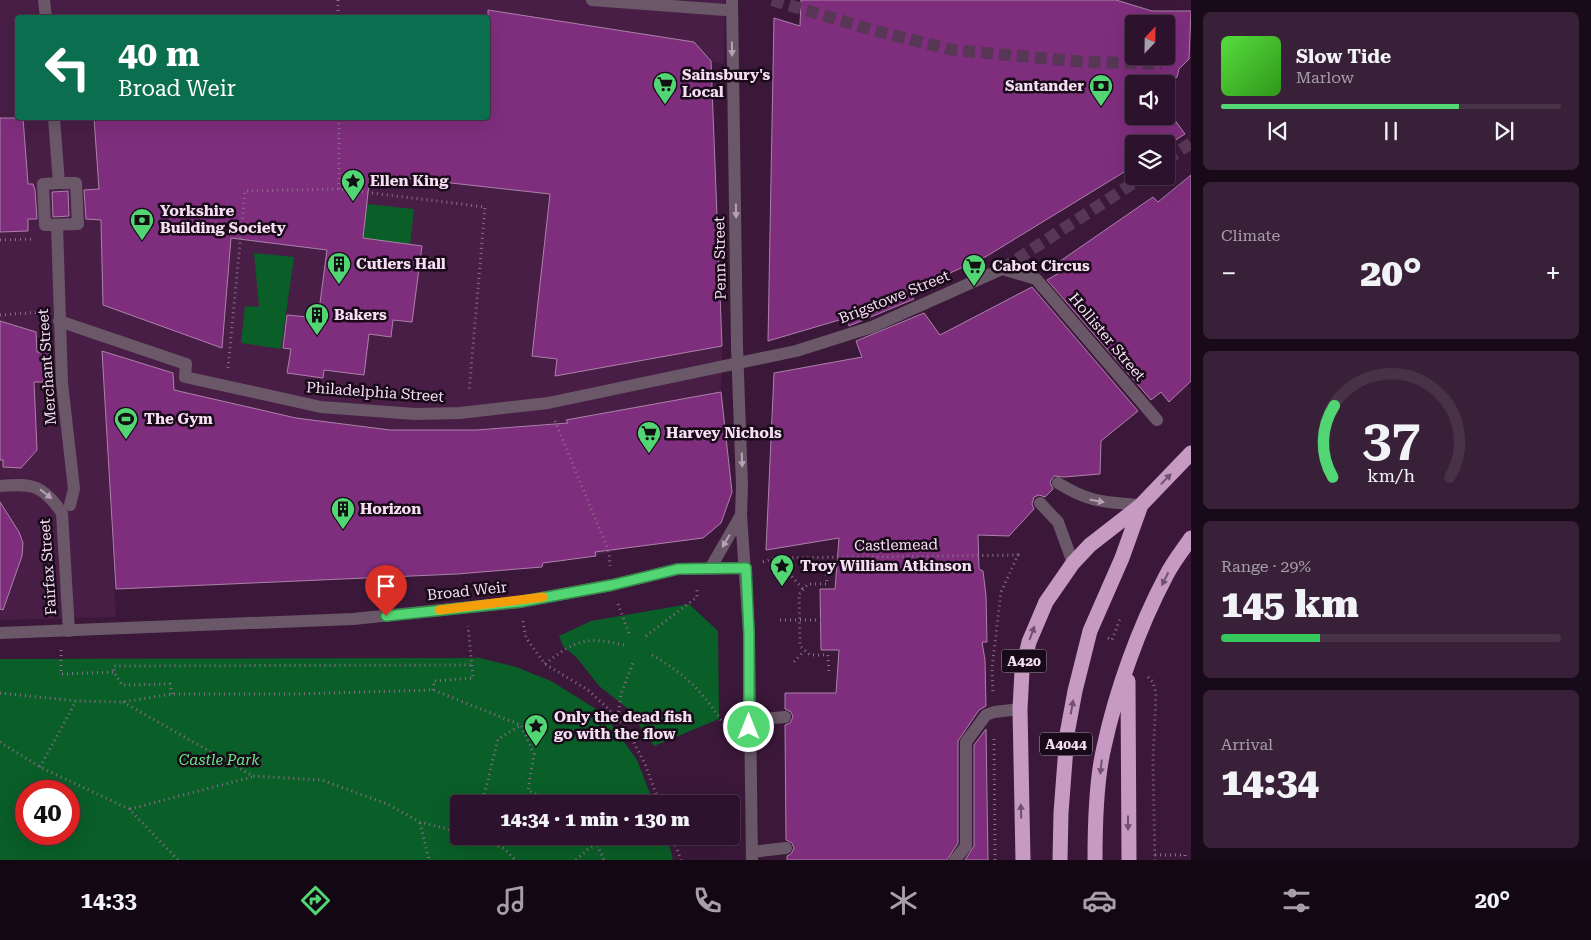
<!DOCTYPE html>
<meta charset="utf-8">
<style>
:root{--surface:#2c122c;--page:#382038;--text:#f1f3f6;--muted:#a69ea9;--line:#483248;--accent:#52d673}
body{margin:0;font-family:"Roboto Serif",serif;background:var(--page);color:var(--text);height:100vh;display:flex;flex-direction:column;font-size:19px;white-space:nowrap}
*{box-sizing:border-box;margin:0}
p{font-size:16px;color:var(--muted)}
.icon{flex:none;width:28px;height:28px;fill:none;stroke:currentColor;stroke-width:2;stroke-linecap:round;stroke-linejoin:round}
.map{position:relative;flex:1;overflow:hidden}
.panel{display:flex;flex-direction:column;gap:12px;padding:12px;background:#180a18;width:400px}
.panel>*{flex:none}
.guide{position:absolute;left:15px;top:15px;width:475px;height:105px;border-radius:5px;box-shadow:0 5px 20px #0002,0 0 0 1px var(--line);background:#0b6e4f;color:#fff;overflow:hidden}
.needle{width:32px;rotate:22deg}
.tools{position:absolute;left:1125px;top:15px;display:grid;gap:10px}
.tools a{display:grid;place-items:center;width:50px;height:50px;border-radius:5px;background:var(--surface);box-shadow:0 5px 20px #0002,0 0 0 1px var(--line);font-size:25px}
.speed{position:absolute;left:15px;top:780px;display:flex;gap:10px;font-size:25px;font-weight:700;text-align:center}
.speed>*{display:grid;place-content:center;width:65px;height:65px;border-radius:50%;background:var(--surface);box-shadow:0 5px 20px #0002,0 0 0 1px var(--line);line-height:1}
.speed .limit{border:8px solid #d22;background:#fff;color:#111}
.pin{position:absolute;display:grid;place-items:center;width:42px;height:42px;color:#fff;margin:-51px -21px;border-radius:50% 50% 50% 0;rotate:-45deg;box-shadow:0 0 5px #0007}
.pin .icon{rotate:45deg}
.me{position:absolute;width:55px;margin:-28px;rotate:0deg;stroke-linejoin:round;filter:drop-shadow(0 0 4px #0008)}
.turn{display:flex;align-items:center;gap:18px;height:105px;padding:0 20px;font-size:22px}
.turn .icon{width:65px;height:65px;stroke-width:2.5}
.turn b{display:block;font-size:35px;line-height:42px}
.big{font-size:38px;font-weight:800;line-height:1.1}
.panel .card{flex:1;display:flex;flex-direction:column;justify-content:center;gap:8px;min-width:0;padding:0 18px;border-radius:8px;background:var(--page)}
.panel .dial{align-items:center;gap:0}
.dial svg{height:130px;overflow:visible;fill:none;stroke:var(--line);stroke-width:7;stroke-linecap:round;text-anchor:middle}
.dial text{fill:var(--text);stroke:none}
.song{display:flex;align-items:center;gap:15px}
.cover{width:60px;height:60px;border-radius:8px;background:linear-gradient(135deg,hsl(110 70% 55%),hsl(110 70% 35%))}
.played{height:5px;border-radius:2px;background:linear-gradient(90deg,var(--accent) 70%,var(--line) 70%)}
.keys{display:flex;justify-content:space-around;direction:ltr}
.heat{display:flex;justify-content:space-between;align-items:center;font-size:28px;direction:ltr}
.charge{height:8px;border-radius:4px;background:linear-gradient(90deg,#34c759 29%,var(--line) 0)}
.trip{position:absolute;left:450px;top:795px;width:290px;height:50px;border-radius:5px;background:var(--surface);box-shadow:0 5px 20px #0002,0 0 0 1px var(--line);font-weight:800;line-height:50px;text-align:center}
.tabs{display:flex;height:80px;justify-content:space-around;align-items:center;background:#120712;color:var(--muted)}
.tabs .icon{width:35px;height:35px}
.tabs .on{color:var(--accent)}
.tabs b{font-size:22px;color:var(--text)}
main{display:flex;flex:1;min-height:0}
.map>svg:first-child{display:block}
</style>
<main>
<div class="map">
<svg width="1191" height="860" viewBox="0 0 1191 860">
<rect width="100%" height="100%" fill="#3b183a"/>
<!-- built -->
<path fill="#481e46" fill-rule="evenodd" d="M0,0H725L724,64L711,61L722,346L721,392L731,482L729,502L721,523L710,534L699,539L623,549L596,556L575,558L183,497L110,501L116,617L0,620ZM18,18H488V118H18Z"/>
<!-- green -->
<path fill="#0a5e27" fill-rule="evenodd" d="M367,204L414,209L410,245L363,238Z
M254,253L294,257L281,349L241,343L245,306L259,307Z
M689,604L718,631L719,719L654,746L627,708L599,686L577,658L563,646L559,636L591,621Z
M480,658L516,667L551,681L604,714L637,760L654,804H459V836H667L673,860H0V659ZM69,791V834H26V791Z"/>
<!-- building -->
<path fill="#7f2e7d" stroke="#ac82a9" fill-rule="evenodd" d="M801,0H1116L1152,11H1191L1189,59L1179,69L1177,77L1166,85L1134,84V116H1166V108L1185,134L1166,146V144H1134V166L987,256L909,292L914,299L849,326L846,318L768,341L774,18L800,26ZM1134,24H1166V56H1134Z
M488,10L694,42L711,61L722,346L555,376L557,359L532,356L550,194L397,177L395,186L369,184L363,238L422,246L412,322L393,320L391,337L369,334L364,375L324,370L323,378L287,373L291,349L283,348L287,315L318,318L327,250L231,238L222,348L103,305L101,220L86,219L84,190L99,189L94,118H488Z
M0,118H23L28,184H33L35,190L37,219H28V231L0,232Z
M1191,175V381L1169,402L1161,392L1151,400L1047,280L1059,273L1053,266L1153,197L1158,202Z
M68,191L69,216L53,217L52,192Z
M1032,287L1138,411L1101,441L1100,474L1064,477L1054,476L1050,482L1053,489L1045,497L1039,495L1034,497L1032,504L1034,509L1009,536L978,535L979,569L983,571L986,596L987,642H982L985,660L986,706L979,710L958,741V843L947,860H787V856L791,854L794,848L792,843L786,840L785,725L790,723L793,717L791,712L785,709V693H836L839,650H821L820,589H835L839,538L766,550L774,373L862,357L856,341L924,313L940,335Z
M0,321L36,332L37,352H49L50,382H34L37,450L21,468L3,467V460H0Z
M102,351L173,373L174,390L296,418L390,430H476L568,423L566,420L721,392L732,492L721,523L703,538L595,552L596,556L543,563L542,567L457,574L116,589Z
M0,502L19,532L23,543L22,556L3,610L0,609Z
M986,729L988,860H965L974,846V745Z"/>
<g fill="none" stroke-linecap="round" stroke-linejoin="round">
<!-- minor-tunnel -->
<path stroke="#573656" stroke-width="12" stroke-dasharray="12 6" stroke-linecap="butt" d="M772,0L876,31L953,50L1086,62L1162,64
M1166,160L1191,143
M1002,269L1144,176"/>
<!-- path -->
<path stroke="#8c6e8a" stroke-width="3" stroke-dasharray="1 4" stroke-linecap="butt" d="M338,0V18
M339,118V189
M0,240L32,239
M0,315L42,312
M228,368L245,191L339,189L485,207L469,392
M555,421L609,552L610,566
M775,558L803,589
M763,562L775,558L1018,555L1001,592L992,668L993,692
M826,565L827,584H808L799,594L800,646L810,655H828L829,674
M618,604L630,636
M780,620H821
M523,621L526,638L545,664L588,690L618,718L631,737L645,764L660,804
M646,636L697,597V589
M1108,638L1112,640L1120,619
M61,650V674L114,672
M652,655C672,666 689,679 704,697C712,706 718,716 725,726H732
M794,662L804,651
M545,664C575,640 586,636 624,645
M1148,677L1153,682L1156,694L1153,762L1155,860
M433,690L434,681L473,678L468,626
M0,693L76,701L122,702L172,694H294L433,690L521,725L534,754L528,790L555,804
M172,694L170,684L122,685L114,672V666L473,665
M123,702L253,776L322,780L387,804L420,822L459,832
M618,717L621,694L633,663
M994,739L995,860
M0,742L40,767L129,809L178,860
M40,767L76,701
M482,804L498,739L521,725
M130,809L252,777
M420,823L429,860
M475,836L505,849L515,860
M672,836L681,860
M1155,855H1185V860
M576,860L588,849L617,836"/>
<!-- minor -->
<path stroke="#6a5868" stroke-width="12" d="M44,0L46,18
M592,0L725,10
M732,0L737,346L742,486L741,515L749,633L752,860
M54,118L59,183
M59,183H76L78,224L45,225L43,184Z
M57,225L62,383L74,489L70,505
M59,321L186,364L185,377L321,407L415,414L460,413L548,403L796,351L872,327L1002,269L1036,279L1157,420
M1058,483C1090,503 1105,502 1141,505
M0,486C32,483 43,485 62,513L69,631
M1040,503L1058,522L1073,563
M711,567L741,515
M0,633L353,619L520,602L612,585L678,569L746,568
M749,720L785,717
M752,852L786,848
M955,860L966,846V742L986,715L994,712L1020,709"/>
<!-- highway -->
<path stroke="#c69ac2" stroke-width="15" d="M1128,681L1129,860
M1023,860L1020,709L1022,671L1029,642L1046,602L1073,563L1090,545L1140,506
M1060,860L1061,813L1067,734L1075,691L1090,631L1122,558L1141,505L1191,453
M1095,860C1095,826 1096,780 1104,747C1116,691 1139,627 1166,576C1173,562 1183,550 1191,538"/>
<!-- path-bridge -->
<path stroke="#8c6e8a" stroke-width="3" stroke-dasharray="1 4" stroke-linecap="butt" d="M593,836L604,860"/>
</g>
<!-- one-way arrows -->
<defs><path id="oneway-solid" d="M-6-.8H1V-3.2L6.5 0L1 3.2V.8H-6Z" transform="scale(1.25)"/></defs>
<g fill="#b7a2b5">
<use href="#oneway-solid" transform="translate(732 49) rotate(89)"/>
<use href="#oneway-solid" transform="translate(736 211) rotate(89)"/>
<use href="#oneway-solid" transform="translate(742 460) rotate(88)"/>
<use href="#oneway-solid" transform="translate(46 494) rotate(38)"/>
<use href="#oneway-solid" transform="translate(1097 501) rotate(11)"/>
<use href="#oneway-solid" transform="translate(726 541) rotate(120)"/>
</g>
<g fill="#70526e">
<use href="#oneway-solid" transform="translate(1166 479) rotate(-46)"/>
<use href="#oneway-solid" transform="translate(1165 579) rotate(117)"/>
<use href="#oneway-solid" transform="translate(1032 633) rotate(-70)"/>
<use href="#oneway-solid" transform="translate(1072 707) rotate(-80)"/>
<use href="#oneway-solid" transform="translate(1101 767) rotate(96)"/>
<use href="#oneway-solid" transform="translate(1021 811) rotate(-92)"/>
<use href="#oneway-solid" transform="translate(1128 823) rotate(90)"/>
</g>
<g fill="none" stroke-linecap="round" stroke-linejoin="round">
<!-- route casing -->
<g stroke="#358b4b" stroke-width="12">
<path id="route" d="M386,616L520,602L612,585L678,569L746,568L749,633V727"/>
</g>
<!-- route -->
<use href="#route" stroke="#52d673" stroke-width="9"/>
<!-- slow -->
<path stroke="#f59e0b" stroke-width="9" d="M439,610L543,597"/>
</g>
<!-- icons -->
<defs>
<g id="supermarket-pin" transform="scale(1.25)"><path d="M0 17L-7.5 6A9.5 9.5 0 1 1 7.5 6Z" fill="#52d673" stroke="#190a19"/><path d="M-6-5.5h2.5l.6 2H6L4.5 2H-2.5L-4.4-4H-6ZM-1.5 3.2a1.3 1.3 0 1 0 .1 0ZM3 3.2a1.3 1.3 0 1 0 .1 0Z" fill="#111"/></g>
<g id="bank-pin" transform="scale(1.25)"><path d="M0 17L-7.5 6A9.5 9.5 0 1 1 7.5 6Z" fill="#52d673" stroke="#190a19"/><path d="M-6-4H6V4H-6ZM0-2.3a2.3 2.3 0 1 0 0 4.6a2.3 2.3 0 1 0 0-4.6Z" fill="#111"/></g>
<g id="sight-pin" transform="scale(1.25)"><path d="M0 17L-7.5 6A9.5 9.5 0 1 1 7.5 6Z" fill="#52d673" stroke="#190a19"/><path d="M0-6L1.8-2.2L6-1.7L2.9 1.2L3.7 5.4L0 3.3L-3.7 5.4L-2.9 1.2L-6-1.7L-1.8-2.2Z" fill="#111"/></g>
<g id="building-pin" transform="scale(1.25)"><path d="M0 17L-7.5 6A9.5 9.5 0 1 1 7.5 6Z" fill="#52d673" stroke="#190a19"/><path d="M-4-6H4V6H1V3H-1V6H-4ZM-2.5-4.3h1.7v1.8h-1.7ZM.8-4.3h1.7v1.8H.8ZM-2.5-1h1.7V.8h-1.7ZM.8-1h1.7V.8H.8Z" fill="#111"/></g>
<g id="stadium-pin" transform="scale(1.25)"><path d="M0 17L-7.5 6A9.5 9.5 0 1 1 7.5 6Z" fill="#52d673" stroke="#190a19"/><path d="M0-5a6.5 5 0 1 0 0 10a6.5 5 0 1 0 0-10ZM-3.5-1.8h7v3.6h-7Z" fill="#111"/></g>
</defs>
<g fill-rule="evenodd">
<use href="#supermarket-pin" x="665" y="84"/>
<use href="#bank-pin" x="1101" y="86"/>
<use href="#sight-pin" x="353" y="181"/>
<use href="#bank-pin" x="142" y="220"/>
<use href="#building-pin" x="339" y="264"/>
<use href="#supermarket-pin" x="974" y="266"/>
<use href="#building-pin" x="317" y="315"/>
<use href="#stadium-pin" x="126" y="419"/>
<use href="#supermarket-pin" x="649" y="433"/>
<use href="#building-pin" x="343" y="509"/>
<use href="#sight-pin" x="782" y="566"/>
<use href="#sight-pin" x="536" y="726"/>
</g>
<g text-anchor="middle" stroke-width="5" stroke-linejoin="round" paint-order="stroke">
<!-- shield labels -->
<g fill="#190a19" stroke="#b49fb2" stroke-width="1">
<rect x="1001.5" y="649.5" width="45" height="23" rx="4"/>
<rect x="1040" y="732.5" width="52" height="23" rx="4"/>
</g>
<g font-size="14" font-weight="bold" fill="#f6dff4">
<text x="1024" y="666">A420</text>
<text x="1066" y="749">A4044</text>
</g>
<!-- poi labels -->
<g font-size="15" font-weight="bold" fill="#f6dff4" stroke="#190a19" text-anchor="start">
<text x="682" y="80">Sainsbury's<tspan x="682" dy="17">Local</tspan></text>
<text x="1084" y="91" text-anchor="end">Santander</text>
<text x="370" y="186">Ellen King</text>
<text x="160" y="216">Yorkshire<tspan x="160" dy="17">Building Society</tspan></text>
<text x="356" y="269">Cutlers Hall</text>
<text x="992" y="271">Cabot Circus</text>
<text x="334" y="320">Bakers</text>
<text x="144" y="424">The Gym</text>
<text x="666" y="438">Harvey Nichols</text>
<text x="360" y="514">Horizon</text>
<text x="800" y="571">Troy William Atkinson</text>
<text x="554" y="722">Only the dead fish<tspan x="554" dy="17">go with the flow</tspan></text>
</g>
<!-- street labels -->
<g font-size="15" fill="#f6dff4" stroke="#190a19">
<text transform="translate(720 258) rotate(-91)" y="5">Penn Street</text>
<text transform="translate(894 297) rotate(-22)" y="5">Brigstowe Street</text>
<text transform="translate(1107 337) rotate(50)" y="5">Hollister Street</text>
<text transform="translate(47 367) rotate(-94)" y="5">Merchant Street</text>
<text transform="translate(375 392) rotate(4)" y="5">Philadelphia Street</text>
<text transform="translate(896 545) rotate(-1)" y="5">Castlemead</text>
<text transform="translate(48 567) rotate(-94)" y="5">Fairfax Street</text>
<text transform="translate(467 591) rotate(-6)" y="5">Broad Weir</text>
</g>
<!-- park labels -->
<g font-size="15" font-style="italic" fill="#67e784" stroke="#190a19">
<text x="219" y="765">Castle Park</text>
</g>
</g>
</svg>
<div class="tools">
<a><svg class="needle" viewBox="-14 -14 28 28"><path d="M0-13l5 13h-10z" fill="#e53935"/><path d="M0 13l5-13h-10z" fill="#a69ea9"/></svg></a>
<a><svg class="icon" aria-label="sound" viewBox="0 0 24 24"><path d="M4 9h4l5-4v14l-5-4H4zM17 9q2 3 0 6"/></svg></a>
<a><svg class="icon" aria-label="layers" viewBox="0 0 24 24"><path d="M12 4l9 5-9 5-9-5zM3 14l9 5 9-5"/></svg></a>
</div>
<div class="speed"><div class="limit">40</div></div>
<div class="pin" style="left:386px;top:616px;background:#d93025"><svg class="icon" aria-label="arrive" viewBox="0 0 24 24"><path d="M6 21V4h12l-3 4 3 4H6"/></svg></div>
<svg class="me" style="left:749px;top:727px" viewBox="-20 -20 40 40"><circle r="17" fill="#52d673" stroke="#fff" stroke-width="3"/><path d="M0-11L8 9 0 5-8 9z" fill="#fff"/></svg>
<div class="trip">14:34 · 1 min · 130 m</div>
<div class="guide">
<div class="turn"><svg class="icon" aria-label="left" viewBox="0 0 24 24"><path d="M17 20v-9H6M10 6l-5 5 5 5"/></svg><div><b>40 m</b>Broad Weir</div></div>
</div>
</div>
<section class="panel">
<div class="card">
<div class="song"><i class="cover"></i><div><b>Slow Tide</b><p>Marlow</p></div></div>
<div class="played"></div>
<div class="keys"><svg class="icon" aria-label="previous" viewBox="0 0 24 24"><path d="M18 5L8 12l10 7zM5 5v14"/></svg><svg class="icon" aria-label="pause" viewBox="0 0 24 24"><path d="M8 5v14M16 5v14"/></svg><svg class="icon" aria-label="next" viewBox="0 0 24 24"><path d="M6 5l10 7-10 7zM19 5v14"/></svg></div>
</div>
<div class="card"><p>Climate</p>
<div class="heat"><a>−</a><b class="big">20°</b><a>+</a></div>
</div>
<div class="card dial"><svg viewBox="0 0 100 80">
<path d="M14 69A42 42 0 1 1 86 69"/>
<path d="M14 69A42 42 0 0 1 15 25" stroke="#52d673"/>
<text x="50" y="56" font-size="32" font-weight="700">37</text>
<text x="50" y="72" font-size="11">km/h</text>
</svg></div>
<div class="card"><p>Range · 29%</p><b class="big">145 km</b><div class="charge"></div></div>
<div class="card"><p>Arrival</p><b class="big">14:34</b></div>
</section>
</main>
<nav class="tabs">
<b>14:33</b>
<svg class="icon on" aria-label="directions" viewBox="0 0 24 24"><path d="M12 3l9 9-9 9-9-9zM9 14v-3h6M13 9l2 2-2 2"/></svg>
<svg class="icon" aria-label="music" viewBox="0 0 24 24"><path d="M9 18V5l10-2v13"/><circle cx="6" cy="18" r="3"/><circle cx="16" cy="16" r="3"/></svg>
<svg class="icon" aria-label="phone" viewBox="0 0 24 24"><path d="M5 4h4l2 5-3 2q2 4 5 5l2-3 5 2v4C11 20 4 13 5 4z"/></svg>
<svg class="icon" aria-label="climate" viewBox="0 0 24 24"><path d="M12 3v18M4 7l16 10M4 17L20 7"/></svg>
<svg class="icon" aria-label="car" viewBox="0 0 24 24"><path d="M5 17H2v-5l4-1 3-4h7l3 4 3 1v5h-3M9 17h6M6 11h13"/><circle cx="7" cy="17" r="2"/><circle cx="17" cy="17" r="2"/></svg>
<svg class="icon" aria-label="filters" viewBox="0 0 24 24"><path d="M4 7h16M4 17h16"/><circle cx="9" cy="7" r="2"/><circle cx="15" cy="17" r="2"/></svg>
<b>20°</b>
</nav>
